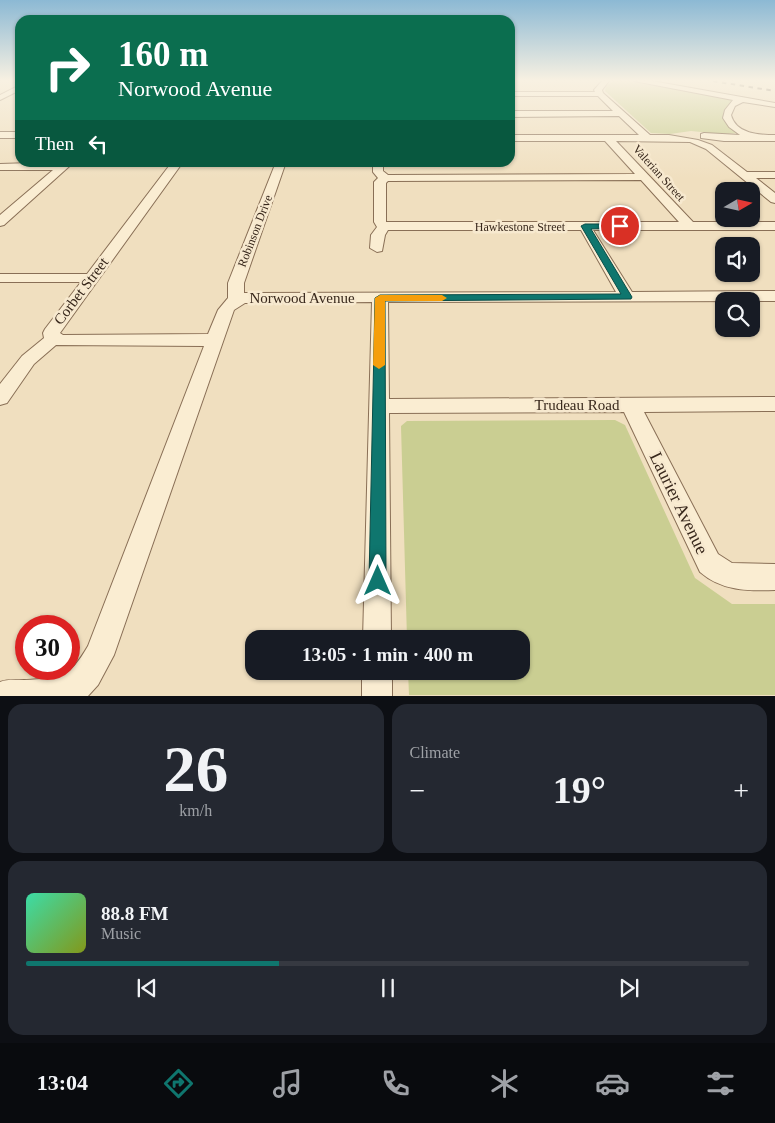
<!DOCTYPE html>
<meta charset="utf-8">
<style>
:root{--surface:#171b24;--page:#242831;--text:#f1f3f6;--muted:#9ea1a6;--line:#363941;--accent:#0f766e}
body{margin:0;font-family:Georgia,serif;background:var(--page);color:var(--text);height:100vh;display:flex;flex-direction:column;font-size:19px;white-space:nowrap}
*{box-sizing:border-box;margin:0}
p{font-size:16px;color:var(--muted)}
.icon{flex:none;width:28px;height:28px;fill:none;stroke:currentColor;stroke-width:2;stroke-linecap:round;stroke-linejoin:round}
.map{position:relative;height:696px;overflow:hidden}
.details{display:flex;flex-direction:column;gap:8px;padding:8px;background:#0d0f14;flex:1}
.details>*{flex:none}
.guide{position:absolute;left:15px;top:15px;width:500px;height:152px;border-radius:15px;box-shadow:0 1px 4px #0004;background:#0b6e4f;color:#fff;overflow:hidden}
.needle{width:32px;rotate:81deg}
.tools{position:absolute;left:715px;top:182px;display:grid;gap:10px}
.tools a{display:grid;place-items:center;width:45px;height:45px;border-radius:10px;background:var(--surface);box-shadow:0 1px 4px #0004;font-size:25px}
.speed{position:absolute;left:15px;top:615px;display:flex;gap:10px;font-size:25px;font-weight:700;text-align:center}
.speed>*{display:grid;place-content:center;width:65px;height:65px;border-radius:50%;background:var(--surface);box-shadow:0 1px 4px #0004;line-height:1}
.speed .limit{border:8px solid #d22;background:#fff;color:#111}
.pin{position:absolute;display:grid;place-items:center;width:42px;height:42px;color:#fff;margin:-21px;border:2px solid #fff;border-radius:50%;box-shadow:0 1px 5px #0007}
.me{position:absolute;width:55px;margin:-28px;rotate:0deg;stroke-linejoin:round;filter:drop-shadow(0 0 4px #0008)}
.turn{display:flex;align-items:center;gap:18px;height:105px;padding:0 20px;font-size:22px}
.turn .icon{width:65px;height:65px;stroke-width:2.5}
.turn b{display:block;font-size:35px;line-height:42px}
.then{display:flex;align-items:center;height:48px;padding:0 20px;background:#0003;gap:10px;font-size:19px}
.big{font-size:38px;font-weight:700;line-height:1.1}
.details .widget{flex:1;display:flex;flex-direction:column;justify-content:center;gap:8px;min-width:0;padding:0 18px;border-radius:15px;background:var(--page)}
.details .dial{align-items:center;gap:0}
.dial b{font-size:65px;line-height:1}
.song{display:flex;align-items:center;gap:15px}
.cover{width:60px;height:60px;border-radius:8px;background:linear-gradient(135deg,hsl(160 70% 55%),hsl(70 70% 35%))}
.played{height:5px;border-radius:2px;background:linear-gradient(90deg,var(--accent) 35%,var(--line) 35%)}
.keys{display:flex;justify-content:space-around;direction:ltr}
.heat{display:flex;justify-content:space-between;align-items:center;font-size:28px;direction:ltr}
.details .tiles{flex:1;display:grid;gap:8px;grid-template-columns:1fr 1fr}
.widget:last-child{grid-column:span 2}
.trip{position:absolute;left:245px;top:630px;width:285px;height:50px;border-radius:15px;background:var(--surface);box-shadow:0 1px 4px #0004;font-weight:700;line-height:50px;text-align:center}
.tab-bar{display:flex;height:80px;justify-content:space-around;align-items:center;background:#090b0e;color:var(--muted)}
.tab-bar .icon{width:35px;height:35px}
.tab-bar .selected{color:var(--accent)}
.tab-bar b{font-size:22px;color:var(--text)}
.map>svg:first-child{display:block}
</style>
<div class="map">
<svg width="775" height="696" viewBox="0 0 775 696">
<rect width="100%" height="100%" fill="#f0dfbf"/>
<!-- green -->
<path fill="#cace92" d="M614,81H628L732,99L734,100L724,110L723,117L739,133L720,134L691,131L670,134L651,133L605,91L606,86Z
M615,420L625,425L695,578L732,604H775V695H409L408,671H521V639H407L401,426L407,421Z"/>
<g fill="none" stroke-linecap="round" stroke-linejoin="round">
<!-- minor casing -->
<g stroke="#896f56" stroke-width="2">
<path id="minor" d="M602,81H609L602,90L603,93L650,135H669L698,140L712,145L747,172H775V178H756L775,193V203L771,202L706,149L690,142L616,141L693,222H775V230H593L632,292L775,291V301L388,302L389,399L775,397V411L644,412L718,554L732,563L775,564V590C747,591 722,591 700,572L624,412L389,413L391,639H363L372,302L245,303L234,310L114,655L98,685L88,696H0V682C7,679 16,680 24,680C62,678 68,680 88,646L204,346L56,345L34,364L7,403L0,405V384L22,356L44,338L43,333L45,329L81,282H0V274H87L172,162H183L60,333L63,335L208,334L218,310L228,298V283L276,162H286L244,283V293L616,292L581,230H388L385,235L382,251L377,252L370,248L371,235L377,227L374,222V182L378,178L373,172V162H383V171L388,175L635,174L605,141H510V135H639L619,116L510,117V111H613L598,96H510V92H595L594,90ZM641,180L679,222H386V183L388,181Z
M634,81H652L775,103V107L743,102L735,106L731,115C736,134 759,135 775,135V141H724L701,138V134L704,133L740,135L729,127L723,118L725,110L733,100Z
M20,85V90L0,100V95Z
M0,132H20V138H0Z
M62,162H74L4,225L0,226V215L53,170H0V164Z
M362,671H392V696H362Z"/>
</g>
<!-- minor -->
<use href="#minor" fill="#faedd2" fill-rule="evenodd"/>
<!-- rail -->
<path stroke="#38281c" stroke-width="2" stroke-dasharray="4.5 4.5" stroke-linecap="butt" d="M713,81L775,91"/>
</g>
<!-- sky -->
<linearGradient id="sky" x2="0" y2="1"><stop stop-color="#8cb9d4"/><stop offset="0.45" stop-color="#f8f1e2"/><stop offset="1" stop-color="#f8f1e2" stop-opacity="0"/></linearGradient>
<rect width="775" height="179" fill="url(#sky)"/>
<!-- route -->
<path fill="#0f766e" stroke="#0a4d48" d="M620,224L623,225V228L591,229L632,297L631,299L385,301L386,581L384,587L378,589L371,587L369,581L375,298L380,295L621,294L581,226L585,224Z"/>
<!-- slow -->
<path fill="#f59e0b" d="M380,295H442L447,298L442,301H385V365L379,369L373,365L375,298Z"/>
<g text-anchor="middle" stroke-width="5" stroke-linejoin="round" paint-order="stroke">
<!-- far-street labels -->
<g font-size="12" fill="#38281c" stroke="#f7e9cf">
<text transform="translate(659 173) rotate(48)" y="4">Valerian Street</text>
<text x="520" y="231">Hawkestone Street</text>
<text transform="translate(255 231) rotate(-69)" y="4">Robinson Drive</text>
</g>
<!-- street labels -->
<g font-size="15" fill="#38281c" stroke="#f7e9cf">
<text transform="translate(81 291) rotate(-53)" y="5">Corbet Street</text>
<text x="302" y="303">Norwood Avenue</text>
<text x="577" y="410">Trudeau Road</text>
</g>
<!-- near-street labels -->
<g font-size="18" fill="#38281c" stroke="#f7e9cf">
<text transform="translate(679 503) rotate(64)" y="6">Laurier Avenue</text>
</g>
</g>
</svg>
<div class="tools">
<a><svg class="needle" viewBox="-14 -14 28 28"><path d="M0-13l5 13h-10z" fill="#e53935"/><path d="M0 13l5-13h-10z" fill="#9ea1a6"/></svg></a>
<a><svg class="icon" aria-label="sound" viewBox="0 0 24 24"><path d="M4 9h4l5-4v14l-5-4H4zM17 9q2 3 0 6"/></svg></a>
<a><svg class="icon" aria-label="search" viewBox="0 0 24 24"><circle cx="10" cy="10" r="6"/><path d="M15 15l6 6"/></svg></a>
</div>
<div class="speed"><div class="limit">30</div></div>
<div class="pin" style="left:620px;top:226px;background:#d93025"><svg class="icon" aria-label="arrive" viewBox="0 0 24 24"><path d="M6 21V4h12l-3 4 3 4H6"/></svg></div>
<svg class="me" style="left:378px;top:581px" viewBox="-20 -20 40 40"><path d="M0-17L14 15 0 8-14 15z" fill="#0f766e" stroke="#fff" stroke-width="4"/></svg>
<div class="trip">13:05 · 1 min · 400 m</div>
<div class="guide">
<div class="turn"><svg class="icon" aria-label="right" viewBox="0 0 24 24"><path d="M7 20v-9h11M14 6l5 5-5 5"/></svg><div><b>160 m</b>Norwood Avenue</div></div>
<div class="then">Then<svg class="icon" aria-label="left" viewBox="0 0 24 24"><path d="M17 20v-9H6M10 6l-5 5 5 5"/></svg></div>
</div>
</div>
<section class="details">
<div class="tiles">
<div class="widget dial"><b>26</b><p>km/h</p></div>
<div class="widget"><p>Climate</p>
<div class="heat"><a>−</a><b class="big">19°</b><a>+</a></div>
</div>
<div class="widget">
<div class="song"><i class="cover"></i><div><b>88.8 FM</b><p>Music</p></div></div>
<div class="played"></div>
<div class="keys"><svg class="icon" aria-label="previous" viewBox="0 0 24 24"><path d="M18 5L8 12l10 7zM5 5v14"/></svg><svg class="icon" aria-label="pause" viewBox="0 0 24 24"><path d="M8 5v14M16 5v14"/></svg><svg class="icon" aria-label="next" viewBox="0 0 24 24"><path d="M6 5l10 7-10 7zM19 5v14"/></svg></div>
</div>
</div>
</section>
<nav class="tab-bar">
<b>13:04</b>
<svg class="icon selected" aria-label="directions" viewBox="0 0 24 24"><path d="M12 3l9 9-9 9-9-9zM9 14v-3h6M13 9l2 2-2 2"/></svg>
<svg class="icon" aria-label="music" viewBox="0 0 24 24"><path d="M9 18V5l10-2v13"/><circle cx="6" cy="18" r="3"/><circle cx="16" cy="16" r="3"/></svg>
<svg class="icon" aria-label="phone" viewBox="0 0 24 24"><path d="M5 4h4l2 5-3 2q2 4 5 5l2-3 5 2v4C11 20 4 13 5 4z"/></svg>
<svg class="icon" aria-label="climate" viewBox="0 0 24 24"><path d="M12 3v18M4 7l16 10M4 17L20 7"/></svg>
<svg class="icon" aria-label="car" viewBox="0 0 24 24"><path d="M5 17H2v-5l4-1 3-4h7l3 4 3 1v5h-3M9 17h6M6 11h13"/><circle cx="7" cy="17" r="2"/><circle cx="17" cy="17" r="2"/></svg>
<svg class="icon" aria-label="filters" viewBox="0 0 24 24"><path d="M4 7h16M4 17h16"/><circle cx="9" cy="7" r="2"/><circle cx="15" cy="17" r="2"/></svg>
</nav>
